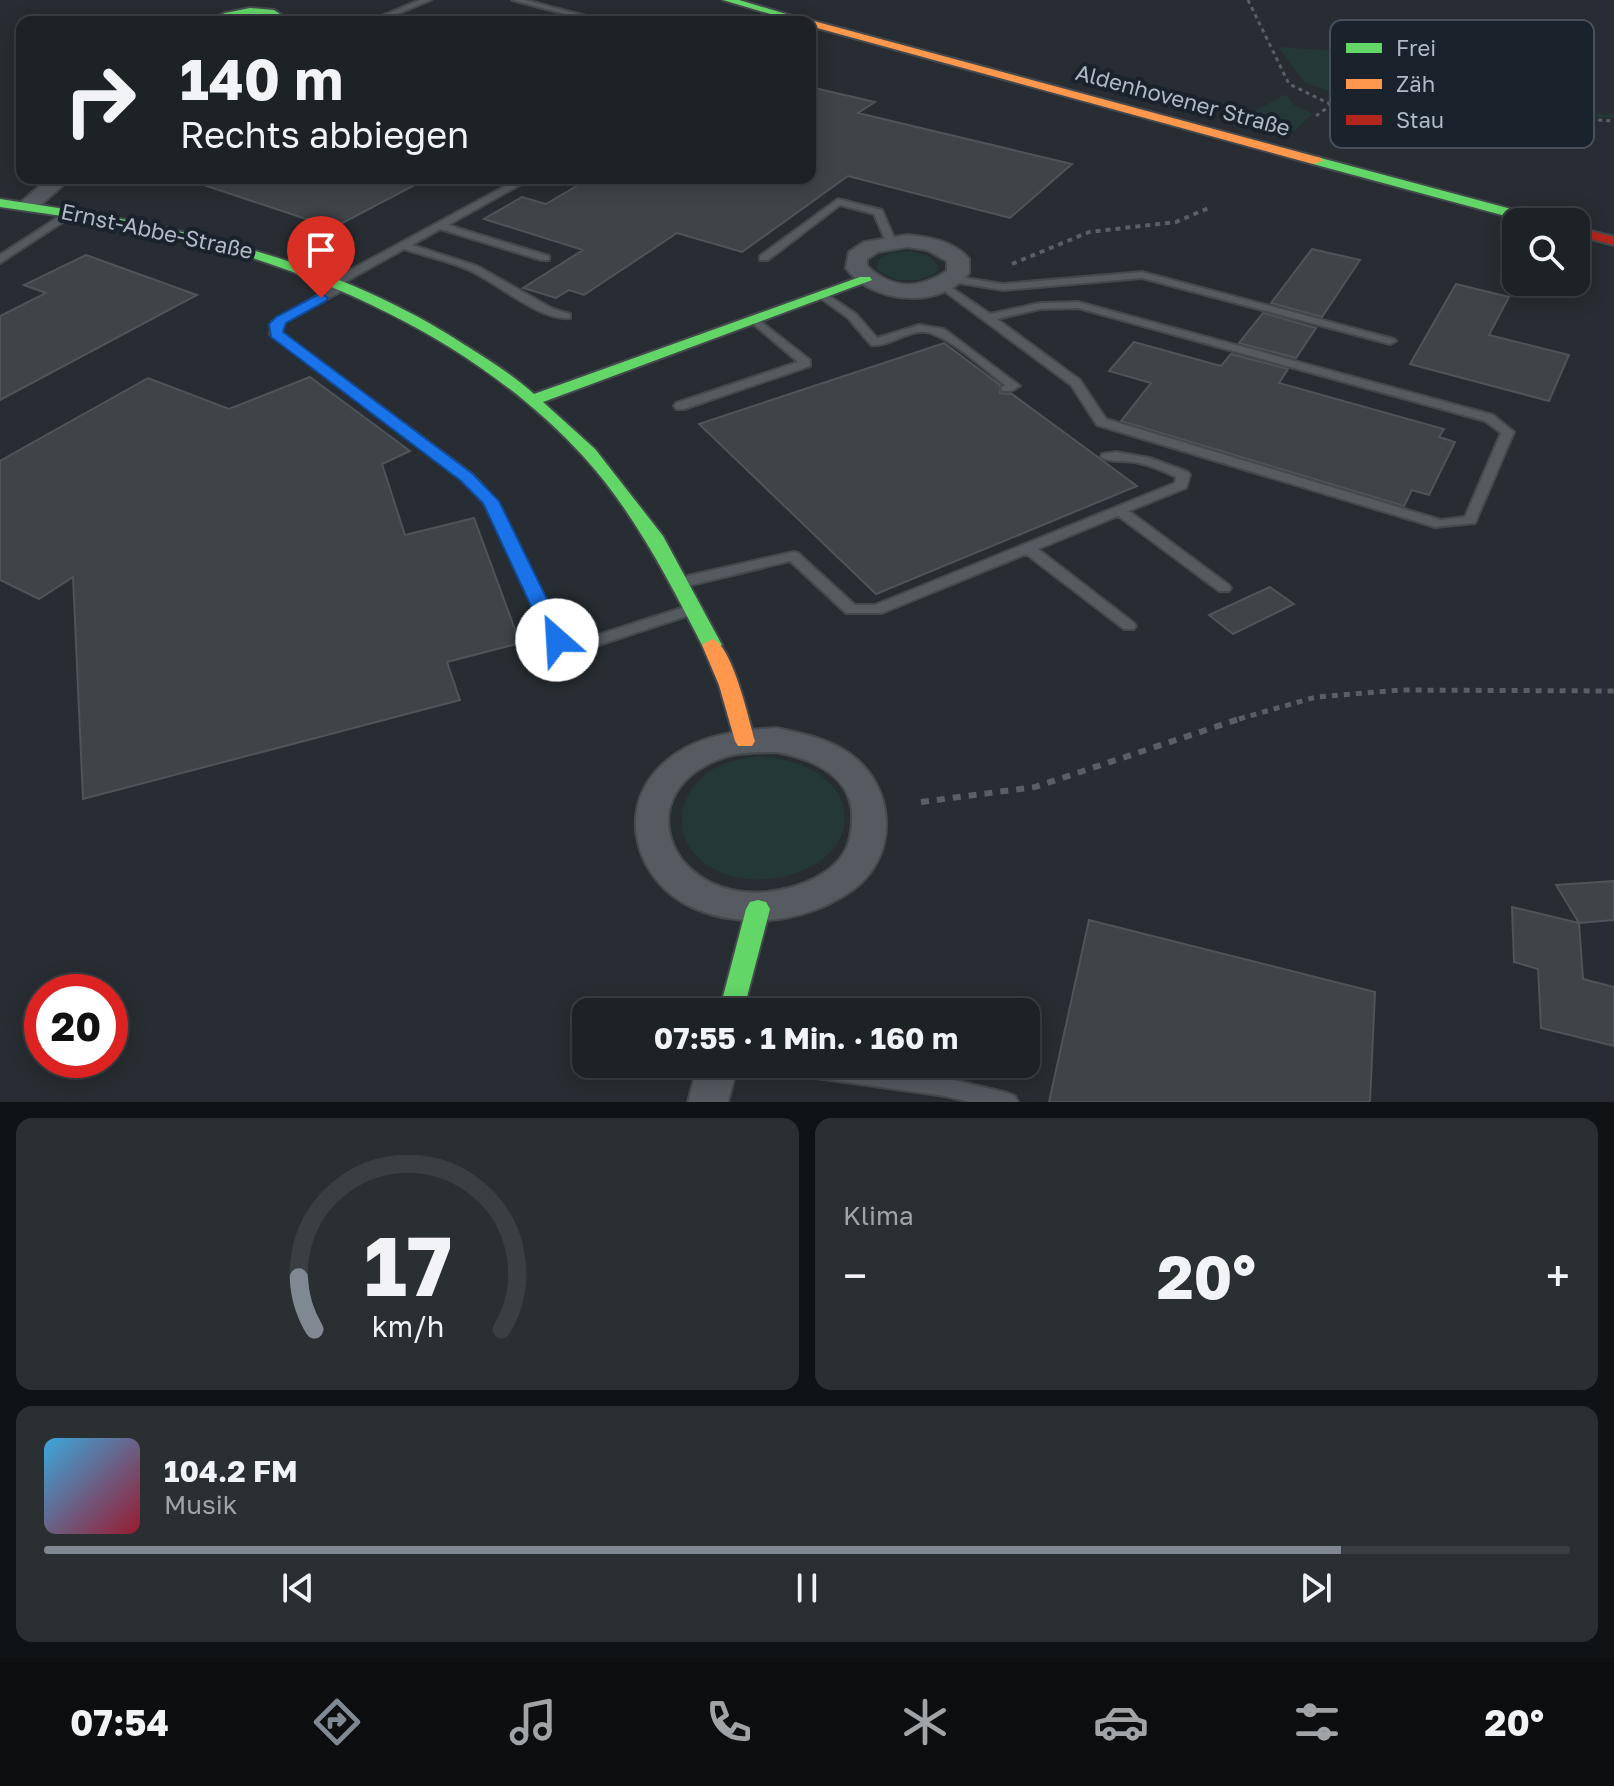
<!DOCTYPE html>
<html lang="de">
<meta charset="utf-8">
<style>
:root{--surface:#1d2226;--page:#2a2f32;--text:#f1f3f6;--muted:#a0a4a7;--line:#3b3f43;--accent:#808891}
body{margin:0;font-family:"Golos Text",sans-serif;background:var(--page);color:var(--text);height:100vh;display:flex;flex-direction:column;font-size:30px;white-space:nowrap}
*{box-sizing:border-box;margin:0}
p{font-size:26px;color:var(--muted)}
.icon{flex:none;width:44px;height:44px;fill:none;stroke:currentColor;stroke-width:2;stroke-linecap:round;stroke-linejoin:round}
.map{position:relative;height:1102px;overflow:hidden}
.sheet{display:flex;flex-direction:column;gap:16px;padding:16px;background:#101315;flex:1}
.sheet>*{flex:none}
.top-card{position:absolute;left:16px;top:16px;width:800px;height:168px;border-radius:16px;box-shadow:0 4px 20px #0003,0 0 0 2px var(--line);background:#1d2226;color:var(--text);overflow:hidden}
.controls{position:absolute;left:1502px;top:208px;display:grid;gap:16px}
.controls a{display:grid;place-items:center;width:88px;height:88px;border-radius:16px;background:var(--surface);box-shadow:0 4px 20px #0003,0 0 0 2px var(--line);font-size:40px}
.speed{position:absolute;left:24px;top:974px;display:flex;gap:16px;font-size:40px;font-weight:700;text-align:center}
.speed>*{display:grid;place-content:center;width:104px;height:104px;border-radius:50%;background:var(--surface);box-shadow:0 4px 20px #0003,0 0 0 2px var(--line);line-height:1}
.speed .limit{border:12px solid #d22;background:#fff;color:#111}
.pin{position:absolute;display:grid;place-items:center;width:68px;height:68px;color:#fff;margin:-82px -34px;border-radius:50% 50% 50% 0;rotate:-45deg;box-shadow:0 0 8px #0007}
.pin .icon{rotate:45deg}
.me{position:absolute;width:88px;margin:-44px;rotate:334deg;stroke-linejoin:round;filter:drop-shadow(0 0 6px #0008)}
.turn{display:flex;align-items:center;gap:28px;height:168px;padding:0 32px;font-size:36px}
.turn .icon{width:104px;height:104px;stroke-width:2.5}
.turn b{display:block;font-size:56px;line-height:68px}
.big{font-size:60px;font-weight:700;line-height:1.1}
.sheet .widget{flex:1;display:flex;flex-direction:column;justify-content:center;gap:12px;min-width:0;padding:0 28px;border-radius:16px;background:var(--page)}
.sheet .dial{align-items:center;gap:0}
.dial svg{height:208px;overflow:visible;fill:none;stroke:var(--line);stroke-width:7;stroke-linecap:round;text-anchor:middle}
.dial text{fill:var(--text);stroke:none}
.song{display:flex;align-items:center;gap:24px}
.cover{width:96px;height:96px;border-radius:12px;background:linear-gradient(135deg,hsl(200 70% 55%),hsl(350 70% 35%))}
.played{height:8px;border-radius:4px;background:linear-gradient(90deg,var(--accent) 85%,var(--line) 85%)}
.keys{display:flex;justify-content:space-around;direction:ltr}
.heat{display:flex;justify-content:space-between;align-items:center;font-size:44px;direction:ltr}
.sheet .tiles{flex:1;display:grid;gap:16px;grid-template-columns:1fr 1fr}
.widget:last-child{grid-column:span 2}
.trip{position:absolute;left:572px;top:998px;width:468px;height:80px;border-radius:16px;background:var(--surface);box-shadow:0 4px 20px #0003,0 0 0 2px var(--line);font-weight:700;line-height:80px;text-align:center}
.menu{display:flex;height:128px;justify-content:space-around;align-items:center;background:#0c0e0f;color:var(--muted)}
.menu .icon{width:56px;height:56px}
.menu .current{color:var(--accent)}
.menu b{font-size:36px;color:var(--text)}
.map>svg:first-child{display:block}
</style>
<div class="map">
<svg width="1614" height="1102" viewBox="0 0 1614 1102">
<rect width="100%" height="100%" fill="#272d32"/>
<!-- green -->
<path fill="#243838" d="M1278,47L1584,67L1583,115L1614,114V118L1358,102L1304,82Z
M1286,94L1294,105L1313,114L1285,139L1231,124Z
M910,251L929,256L938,265V270C923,285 892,284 877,269L878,260L890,253Z
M759,756C873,764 872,869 766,879C747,881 723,876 707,865C672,841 675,798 707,773C722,762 741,759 759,756Z"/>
<!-- building -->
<path fill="#3f4449" stroke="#4e545a" stroke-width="2" d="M810,87L875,102L858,113L1072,164L1010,218L848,176L742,252L677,233L584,295L569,290L556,298L523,288L583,250L484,219L522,197L546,204L590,178L629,181L633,178H810Z
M199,178H428L333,228L198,183Z
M1312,249L1360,260L1322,317L1271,303Z
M86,255L197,295L0,400V316L46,293L24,285Z
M1456,284L1509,297L1489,335L1569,355L1549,401L1410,364Z
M1263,313L1316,328L1296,358L1239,343Z
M1134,342L1221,366L1231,354L1288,369L1279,383L1444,429L1439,437L1455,442L1429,495L1412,490L1404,506L1121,421L1151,383L1109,371Z
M944,343L1000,385V393L1012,394L1137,486L876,594L699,424Z
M310,377L410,451L382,464L405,535L474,518L520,643L447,662L460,700L83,799L73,577L39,599L0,580V461L148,378L229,409Z
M1270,587L1294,604L1233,634L1209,615Z
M1614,881V920L1579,923L1556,885Z
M1512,907L1579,923L1583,979L1614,987V1046L1541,1028L1538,969L1514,962Z
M1089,920L1375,992L1370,1102H1049Z"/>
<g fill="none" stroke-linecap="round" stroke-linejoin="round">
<!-- lane casing -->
<g stroke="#44494d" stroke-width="4">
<path id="lane" d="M420,0H431L378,22H367Z
M512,0H525L609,22H595Z
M287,19L320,20L324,22H284Z
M520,178H532L448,225L549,256V260H541L440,229L412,245L477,266L553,309L570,314V318C539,321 498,283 469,270C449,261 425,256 404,249L343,283L347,284V288L285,322L282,325V333L472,474L497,501L563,637L579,641L694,604L701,609L699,612L580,651L568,650L552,644L484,503L462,480L270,334L272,322L336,285L332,284V280Z
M838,199L882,210L896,242L895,244H887L874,214L840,205L768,260H760V256Z
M71,209L76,212L75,214L0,263V255Z
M1142,272L1394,339L1396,341L1390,344L1142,278L1003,290L953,282L948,279L953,276L1003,284Z
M943,282L990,314L1040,303L1078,302L1493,415L1514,432L1475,523L1435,527L1097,425L1071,385L939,287L938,285ZM1078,308L1485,421L1501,433L1465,517L1441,520L1106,419L1080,380L997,319L1040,309Z
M823,292L856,314L877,338L919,325L944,329L1020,386L1011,391H1003L1001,388L1005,385C986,371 942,329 920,332C903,333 888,347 871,345L848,318L819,297V293Z
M755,317L810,360V366L684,409H676L674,406L676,403L798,362L751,322V318Z
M1116,452L1150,458L1188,472L1190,475L1186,488L1129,511L1229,585L1231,588L1229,591H1219L1118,516L1038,549L1134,623L1136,626L1134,629H1124L1026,554L882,613H846L790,561L683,587L676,582L683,577L793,552L798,553L855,605H875L1175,483L1176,477C1164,471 1152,466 1139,463C1126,460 1110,463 1101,457L1102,454Z
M770,1064H843L945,1078L1008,1093L1015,1096L1018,1102H970L945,1096L780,1073L773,1070Z"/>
</g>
<!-- street casing -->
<g stroke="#44494d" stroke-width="4">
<path id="street" d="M49,178H71L35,210H21L18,206L21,202Z
M907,235C929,237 954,241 969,259V273C941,310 872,304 846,268L849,252L864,242ZM907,247L927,250L947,261V271C920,289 892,290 867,266V259L878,252Z
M776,728C801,733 829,739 850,754C895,786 900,854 854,889C823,911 784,923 746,920C725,919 701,913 682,902C632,872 618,804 663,764C693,736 737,730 776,728ZM776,752C814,759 855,777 852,822C851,839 847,853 834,865C815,882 792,889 767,892C668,901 624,789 728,756C743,752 760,752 776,752Z
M698,1064H738L728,1102H688Z"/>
</g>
<!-- fast casing -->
<g stroke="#44494d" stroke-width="4">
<path id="fast" d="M723,0H739L813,22L810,25V22H797Z
M250,8L274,10L292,22H281L260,14L205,22L225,13Z
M1317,157L1548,219L1550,222H1528L1313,164V158Z
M0,199C162,223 326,254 465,345C489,360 513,375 534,394L860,277H870L872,280L543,402L595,449L663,536L722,645L712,651L702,645C668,579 634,512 583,456C487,352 355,287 220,248C148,227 74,218 0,207Z
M758,900L766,902L770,909L743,1012H719L746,909L750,902Z"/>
</g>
<!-- slow casing -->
<g stroke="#44494d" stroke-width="4">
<path id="slow" d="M810,20L1321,158L1323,161L1313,164L810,26V22H806Z
M712,639C732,644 749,720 755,741L752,746H738L735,741L719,685L702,645Z"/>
</g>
<!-- jam casing -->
<g stroke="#44494d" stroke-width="4">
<path id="jam" d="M1576,227L1614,237V245L1576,235Z"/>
</g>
<!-- path-far3 -->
<path stroke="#595f65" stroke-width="3" stroke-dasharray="4 4" stroke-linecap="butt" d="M1248,0L1289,84L1332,105L1614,121
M1316,116L1331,105"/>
<!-- path-far2 -->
<path stroke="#595f65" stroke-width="4" stroke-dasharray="5 5" stroke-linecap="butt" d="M1012,264L1089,232L1176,222L1211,207"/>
<!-- path-far1 -->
<path stroke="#595f65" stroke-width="5" stroke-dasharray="6 6" stroke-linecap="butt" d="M1239,719L1316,697L1401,690L1614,691"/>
<!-- path -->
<path stroke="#595f65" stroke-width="6" stroke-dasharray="8 8" stroke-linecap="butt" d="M921,802L1035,787L1245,717"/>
<!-- lane -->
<use href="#lane" fill="#565a61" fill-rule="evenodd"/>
<!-- street -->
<use href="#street" fill="#565a61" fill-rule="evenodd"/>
<!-- fast -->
<use href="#fast" fill="#63d668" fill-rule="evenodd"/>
<!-- slow -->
<use href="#slow" fill="#ff974d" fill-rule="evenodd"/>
<!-- jam -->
<use href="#jam" fill="#b3261e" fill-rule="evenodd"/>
</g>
<!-- route -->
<path fill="#1a73e8" stroke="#114b97" stroke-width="2" d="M321,293L328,298L326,301L286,323L283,332L473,474L499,501L567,640L564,645L557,647L547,640L483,503L461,481L271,337L269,324L276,317Z"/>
<g text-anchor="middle" stroke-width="8" stroke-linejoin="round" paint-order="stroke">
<!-- far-street labels -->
<g font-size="22" fill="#b0b9c4" stroke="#1a232c">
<text transform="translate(1183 100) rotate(15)" y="8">Aldenhovener Straße</text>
<text transform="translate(157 231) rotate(12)" y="8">Ernst-Abbe-Straße</text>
</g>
</g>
<!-- legend -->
<rect x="1330" y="20" width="264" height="128" rx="12" fill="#1a232c" stroke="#47505a" stroke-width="2"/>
<rect x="1346" y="43" width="36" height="10" fill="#63d668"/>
<rect x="1346" y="79" width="36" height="10" fill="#ff974d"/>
<rect x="1346" y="115" width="36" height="10" fill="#b3261e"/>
<g font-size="22" fill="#b0b9c4">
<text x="1396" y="56">Frei</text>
<text x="1396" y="92">Zäh</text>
<text x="1396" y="128">Stau</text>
</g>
</svg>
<div class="controls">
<a><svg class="icon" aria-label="search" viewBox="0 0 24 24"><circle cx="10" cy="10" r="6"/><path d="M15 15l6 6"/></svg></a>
</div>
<div class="speed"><div class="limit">20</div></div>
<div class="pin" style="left:321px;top:298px;background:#d93025"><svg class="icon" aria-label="arrive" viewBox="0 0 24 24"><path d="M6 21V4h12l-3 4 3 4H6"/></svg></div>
<svg class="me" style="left:557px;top:640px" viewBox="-20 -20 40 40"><circle r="19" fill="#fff"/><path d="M0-13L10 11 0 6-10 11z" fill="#1a73e8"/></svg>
<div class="trip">07:55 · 1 Min. · 160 m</div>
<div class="top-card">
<div class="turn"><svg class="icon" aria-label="right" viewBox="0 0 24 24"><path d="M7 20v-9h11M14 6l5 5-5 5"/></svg><div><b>140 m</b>Rechts abbiegen</div></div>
</div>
</div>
<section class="sheet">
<div class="tiles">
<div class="widget dial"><svg viewBox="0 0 100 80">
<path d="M14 69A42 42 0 1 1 86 69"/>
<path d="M14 69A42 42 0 0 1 8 49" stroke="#808891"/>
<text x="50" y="56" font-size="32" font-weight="700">17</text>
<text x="50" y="72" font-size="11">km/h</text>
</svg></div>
<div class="widget"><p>Klima</p>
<div class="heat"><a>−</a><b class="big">20°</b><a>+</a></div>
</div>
<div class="widget">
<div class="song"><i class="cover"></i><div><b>104.2 FM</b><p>Musik</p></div></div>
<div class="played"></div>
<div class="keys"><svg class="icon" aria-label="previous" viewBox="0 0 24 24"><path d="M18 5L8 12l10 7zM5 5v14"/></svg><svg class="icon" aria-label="pause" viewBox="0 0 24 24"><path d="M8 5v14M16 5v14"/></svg><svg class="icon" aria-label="next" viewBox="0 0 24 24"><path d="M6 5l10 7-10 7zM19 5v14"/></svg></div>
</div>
</div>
</section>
<nav class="menu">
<b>07:54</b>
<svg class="icon current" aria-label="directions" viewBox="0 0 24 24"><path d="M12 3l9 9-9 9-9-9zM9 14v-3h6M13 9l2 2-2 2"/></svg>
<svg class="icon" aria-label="music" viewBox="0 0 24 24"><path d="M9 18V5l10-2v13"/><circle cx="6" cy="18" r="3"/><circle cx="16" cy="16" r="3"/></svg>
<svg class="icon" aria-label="phone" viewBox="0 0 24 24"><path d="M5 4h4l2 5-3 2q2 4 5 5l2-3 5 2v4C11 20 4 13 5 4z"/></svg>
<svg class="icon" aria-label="climate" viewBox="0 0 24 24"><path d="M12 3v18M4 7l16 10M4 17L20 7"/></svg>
<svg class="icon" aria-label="car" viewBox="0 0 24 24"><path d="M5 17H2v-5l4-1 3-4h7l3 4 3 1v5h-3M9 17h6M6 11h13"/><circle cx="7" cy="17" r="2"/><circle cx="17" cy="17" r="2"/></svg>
<svg class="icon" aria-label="filters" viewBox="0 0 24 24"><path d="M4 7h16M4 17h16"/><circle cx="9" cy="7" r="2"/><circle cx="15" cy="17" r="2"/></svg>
<b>20°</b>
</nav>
